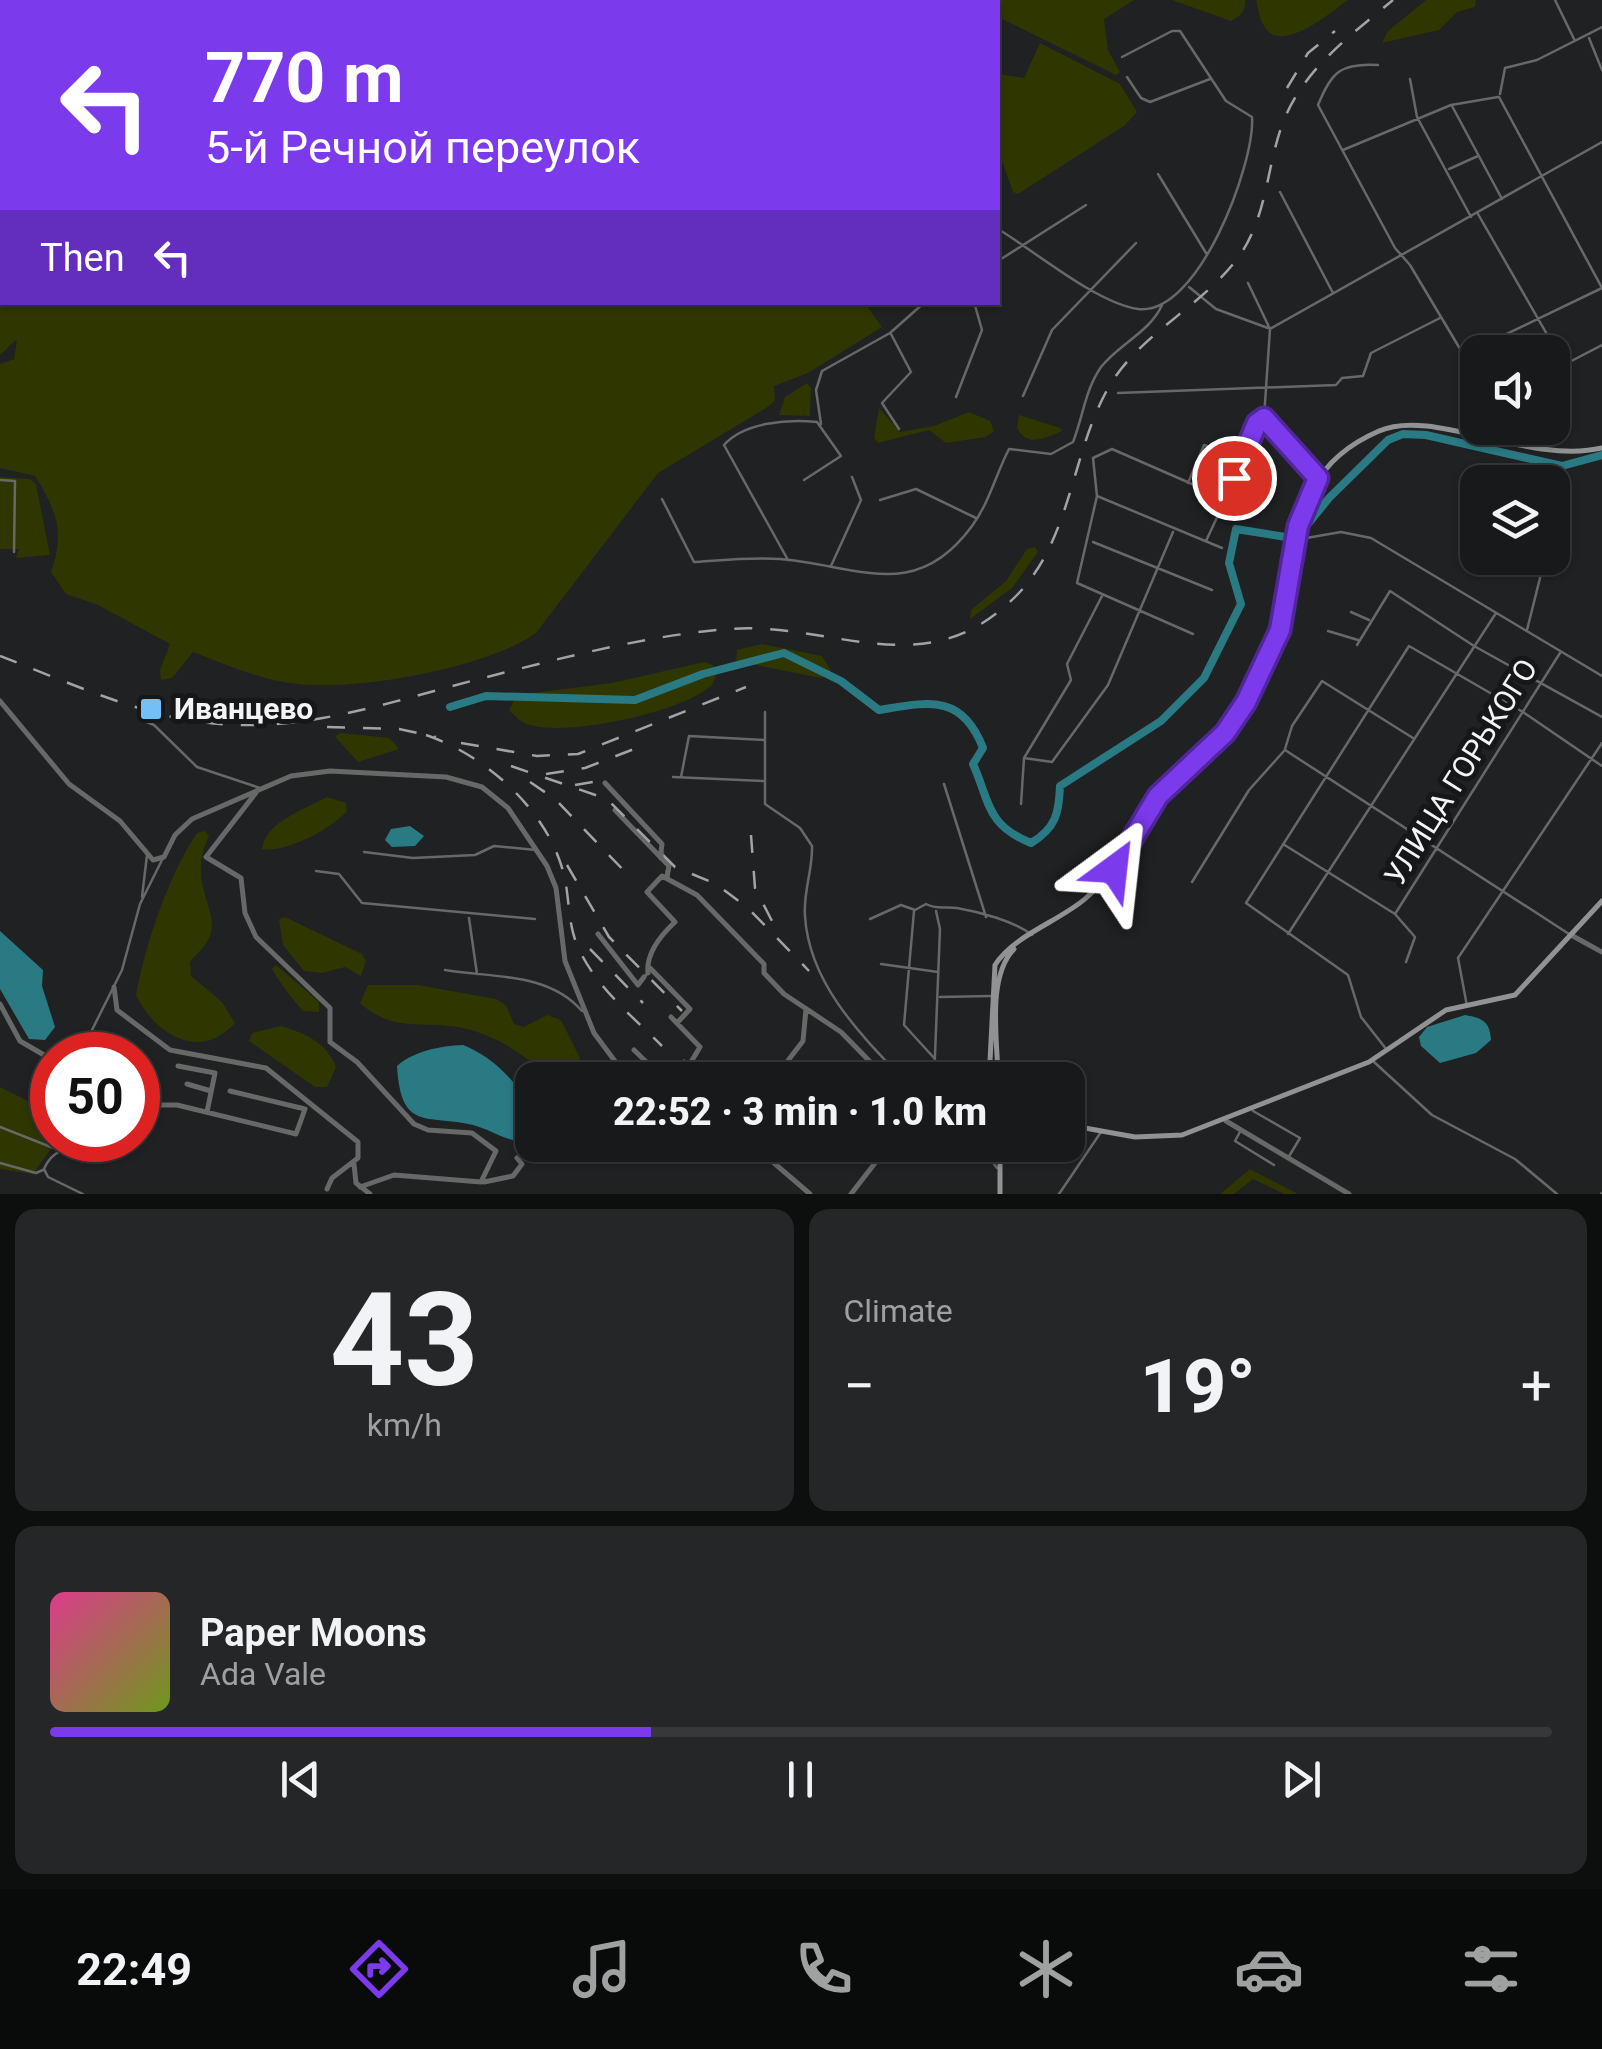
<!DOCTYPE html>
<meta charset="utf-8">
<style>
:root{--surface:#17191a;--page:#242627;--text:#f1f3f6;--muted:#9ea0a2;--line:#363839;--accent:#7c3aed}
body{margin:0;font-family:Roboto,sans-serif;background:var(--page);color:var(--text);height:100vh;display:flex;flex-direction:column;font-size:38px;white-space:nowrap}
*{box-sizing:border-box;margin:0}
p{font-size:32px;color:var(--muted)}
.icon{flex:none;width:55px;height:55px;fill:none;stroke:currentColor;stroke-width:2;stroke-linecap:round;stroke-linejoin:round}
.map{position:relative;height:1194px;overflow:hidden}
.side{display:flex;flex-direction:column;gap:15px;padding:15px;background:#0d0e0e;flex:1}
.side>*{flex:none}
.guide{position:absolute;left:0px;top:0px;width:1000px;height:305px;box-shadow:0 2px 8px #0004,0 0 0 2px var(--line);background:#7c3aed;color:#fff;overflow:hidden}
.controls{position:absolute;left:1460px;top:335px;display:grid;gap:20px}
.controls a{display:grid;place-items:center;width:110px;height:110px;border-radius:20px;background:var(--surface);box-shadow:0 2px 8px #0004,0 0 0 2px var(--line);font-size:50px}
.speed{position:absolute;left:30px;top:1032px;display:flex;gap:20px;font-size:50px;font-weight:700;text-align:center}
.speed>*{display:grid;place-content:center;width:130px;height:130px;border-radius:50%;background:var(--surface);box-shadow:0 2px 8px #0004,0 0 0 2px var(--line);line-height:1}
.speed .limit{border:15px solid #d22;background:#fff;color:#111}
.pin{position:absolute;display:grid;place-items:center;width:85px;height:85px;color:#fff;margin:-42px;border:5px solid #fff;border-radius:50%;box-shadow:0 2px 10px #0007}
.me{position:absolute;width:110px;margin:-55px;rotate:30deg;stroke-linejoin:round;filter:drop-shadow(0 0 8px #0008)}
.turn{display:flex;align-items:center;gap:35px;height:210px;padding:0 40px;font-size:45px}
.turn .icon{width:130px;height:130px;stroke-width:2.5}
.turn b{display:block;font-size:70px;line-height:85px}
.then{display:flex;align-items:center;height:95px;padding:0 40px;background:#0003;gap:20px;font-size:38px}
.big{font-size:75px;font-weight:800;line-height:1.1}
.side .card{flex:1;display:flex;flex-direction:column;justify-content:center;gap:15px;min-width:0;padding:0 35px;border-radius:20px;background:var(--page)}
.side .dial{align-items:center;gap:0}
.dial b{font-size:130px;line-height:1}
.song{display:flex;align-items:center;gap:30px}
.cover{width:120px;height:120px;border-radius:15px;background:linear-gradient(135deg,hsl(330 70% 55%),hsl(80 70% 35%))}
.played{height:10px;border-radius:5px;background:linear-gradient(90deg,var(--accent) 40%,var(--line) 40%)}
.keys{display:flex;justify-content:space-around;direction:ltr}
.heat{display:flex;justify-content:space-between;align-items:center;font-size:55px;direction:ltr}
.side .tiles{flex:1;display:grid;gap:15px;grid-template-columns:1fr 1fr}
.card:last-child{grid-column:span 2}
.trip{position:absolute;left:515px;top:1062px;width:570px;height:100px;border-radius:20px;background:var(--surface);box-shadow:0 2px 8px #0004,0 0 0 2px var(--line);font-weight:800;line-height:100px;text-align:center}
.dock{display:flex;height:160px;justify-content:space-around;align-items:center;background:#090a0a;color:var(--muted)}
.dock .icon{width:70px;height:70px}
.dock .current{color:var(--accent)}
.dock b{font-size:45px;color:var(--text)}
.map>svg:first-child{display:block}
</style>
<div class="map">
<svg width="1602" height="1194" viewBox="0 0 1602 1194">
<rect width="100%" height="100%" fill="#1f2123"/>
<!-- green -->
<path fill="#303600" d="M0,0L350,2H2V302H864L882,327L808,373L774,386L775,401L766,408L658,473L536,633C487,668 357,691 297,684C261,680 226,665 193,652L172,678L161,680L160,670L170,644L98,605L66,594L51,572C65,533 57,511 35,476L0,468V364L14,359L17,339L0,355Z
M964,0H1134L1104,19L1108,50L1120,72L1116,75L998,17V2Z
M1172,0H1245C1246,12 1240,16 1231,21Z
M1256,0H1348C1331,12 1278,58 1263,24C1259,17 1258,8 1256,0Z
M1426,0H1476L1475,7L1457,12L1439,30L1382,43L1388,31Z
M1040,43L1120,84L1137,112L1124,126L1018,194L1013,192L998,150V74L1024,78Z
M807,383L811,388L810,416L779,415L785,397Z
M879,408L900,432L934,426L969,412L990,421L994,431L986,437L946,443L929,430L878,443L874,438Z
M1019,415L1060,428L1062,431C1045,438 1027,448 1017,428Z
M0,477L30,479L36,484L50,555L16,558L19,549H0Z
M1035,547L1038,552L1012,588L970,619L971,610L1006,581L1027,549Z
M762,644L822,656L831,671L821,678L736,661L737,650Z
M704,662L713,665L716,676L712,685C684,712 565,738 527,724C520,722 514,715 509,710L517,695L612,683Z
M340,733L390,738L399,749L358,762L335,737Z
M327,797L346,803L347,811C333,828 284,854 262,849C265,822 305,809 327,797Z
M205,831L209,836C186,884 220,908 210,936C207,945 196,954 190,962L191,976L222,1002L235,1023C200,1062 155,1035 136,995C145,945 169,874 197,833Z
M285,917L362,954L366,961L361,976L345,967L322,973L304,971L283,945L279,919Z
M276,965L319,1002V1012L303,1011C293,1000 279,982 272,969Z
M368,985H418L496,999L506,1005L514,1024L524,1027L547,1015L561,1020L580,1058L581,1075L574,1080H555C524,1056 499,1035 458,1027C422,1021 394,1033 360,1003Z
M281,1026C304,1033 327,1042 336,1067L327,1087H315L249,1041L252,1033Z
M0,1087L52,1113V1140H57L33,1174L0,1169Z
M1250,1169L1298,1194H1284L1253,1179L1234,1194H1220Z"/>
<!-- water -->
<path fill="#2a7a84" d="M410,826L424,836L415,846L392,847L385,840L391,829Z
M0,931L43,970L42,986L55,1027L45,1040L29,1039L0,989Z
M1465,1015C1482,1018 1490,1021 1491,1040L1476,1053L1440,1063L1421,1046L1419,1037L1427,1027Z
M463,1045C495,1057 533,1094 532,1129L518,1141C502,1139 489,1129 473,1125C426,1114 401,1132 397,1066C414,1051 440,1046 463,1045Z"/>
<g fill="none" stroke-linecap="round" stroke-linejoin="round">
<!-- river -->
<path stroke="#2a7a84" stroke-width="8" d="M1299,535L1329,498L1388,440L1403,434L1426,435L1562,466L1602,455
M450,707L486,696L635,700L703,674L784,653L841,681L879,710C928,702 962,693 983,748L973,764C990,802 986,825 1031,843C1056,828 1059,813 1060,786L1161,721L1204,678L1241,604L1229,563L1236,529L1292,538"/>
<!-- minor -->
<path stroke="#676969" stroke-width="2.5" d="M645,0L649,2
M1555,0L1574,39
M1589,38L1602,70
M1378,65C1341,63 1332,71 1318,105L1395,248L1410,265L1478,379
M1127,77L1141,98L1150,102L1210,79
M1410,79L1417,117L1471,217
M1500,94L1505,68L1537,60L1602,27
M1499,97L1602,288
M1452,106L1502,199
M1343,150L1451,105L1498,97
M1449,169L1478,156
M1158,174L1206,253
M1280,192L1333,293
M1478,214L1564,364
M998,229C1035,251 1096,303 1138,309C1198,317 1255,164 1252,117L1226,101L1180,31H1172L1122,57
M998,261L1086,205
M1248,283L1270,329L1264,418L1318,478
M1189,287L1216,309L1268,328
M1270,329L1602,142
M891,334L911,372L882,403L899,429
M1465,354L1602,288
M1552,371L1602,345
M1118,393L1336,385L1342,378L1363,376L1371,353L1440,318
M1023,396L1052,330L1136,243
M956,397L982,330L974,302
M821,424L816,390L822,371L890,333L925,302
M0,480L15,481L14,552
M1188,483L1204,445L1242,457
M1097,496L1077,583L1193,634
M662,499L694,562C723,560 752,557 780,559C857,565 915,604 972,526C989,503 996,474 1009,449L1051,454L1073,442C1083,417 1085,390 1101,367C1119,344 1150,332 1162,305
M880,500L916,489L976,518
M1295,540L1341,532L1371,538L1602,676
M1206,541L1263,419
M1093,542L1212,590
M1222,548L1097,496L1093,458L1112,449L1224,498
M788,560L724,445C744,422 789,419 817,422L841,456L804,480
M831,566L861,500L852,477
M1351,612L1369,620
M1527,630L1545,558
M1328,631L1358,640
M1357,645L1390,591L1474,646L1602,717
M765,712V804L800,828L812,846C813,869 803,892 805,916C809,983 860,1034 904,1080
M140,719L154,725L197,767L260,788
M1285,749L1292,726L1322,681L1413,738
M1285,750L1569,934
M1024,758L1052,762L1108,685L1173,532
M673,777L763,781
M681,777L689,736L764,740
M944,784L986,917
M1021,804L1024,758L1071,680L1067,664L1102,596
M1283,844L1395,914L1415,937L1406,962
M364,852L413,858L475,855L494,846L536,850
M316,871L339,874L362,903L535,919
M1192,882L1249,790L1284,751
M142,897L147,855
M914,911L904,1025L935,1059
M1395,914L1560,653
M469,918L477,974
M870,919L901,905L915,910L926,904C937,910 945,906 957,908C980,912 1014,921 1032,935
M1288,934L1496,613
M881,964L938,972
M445,970C493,978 548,972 582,1011
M940,997L991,996
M1467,1006L1458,958L1602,743
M1387,1050L1361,1017L1348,975L1246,903L1409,646L1523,712L1602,766
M94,1055L92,1030L122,970L140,904L163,858
M1374,1062L1432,1115L1515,1159L1557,1194
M934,1080L940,929L936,911
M1253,1111L1300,1138L1288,1158
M0,1127L56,1149
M1241,1130L1235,1141L1274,1165
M980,1145L997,1168
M1038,1158L1041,1145
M0,1163L36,1173L43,1170
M83,1194L48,1177L44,1169C57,1138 87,1153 112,1140
M1059,1194L1101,1132
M1601,1194L1602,1193"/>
<!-- tertiary -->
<path stroke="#676969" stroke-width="5" d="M0,701L69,784L120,821L153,860L164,857L175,835L192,819L291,776L330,771L446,777L482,787L508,808L547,866L556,888L565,961L594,1033L629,1080
M605,783L662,844L661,852
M258,790L206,857L241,878L245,913L256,937L330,1008V1042L357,1062L414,1124L428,1130L472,1133L496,1151L481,1182L394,1175L360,1187
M615,810L669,866L668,871
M598,934L638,985L644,977
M1571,935L1602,952
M650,968L690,1009L677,1023
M648,973C646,954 661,935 675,922L647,892L662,876L697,895L764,964V973L784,994L841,1032L888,1080
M114,987L117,1010L170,1050L266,1068L358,1142V1158L332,1178L327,1189
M0,1004L20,1041L44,1055L52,1073
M671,1017L700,1047L691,1062L705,1079
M634,1050L665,1080
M684,1062L696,1072
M178,1066L215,1073L207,1112
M138,1079L144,1087L138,1104
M773,1080L803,1041L806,1009
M187,1084L211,1091
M230,1091L305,1109
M160,1105H177L296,1134L305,1109
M1226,1121L1349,1194
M718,1145L767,1157L810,1194
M354,1164L356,1183L370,1194
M484,1182L513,1176L522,1164L517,1158
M851,1194L889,1145"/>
<!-- secondary -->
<path stroke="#909293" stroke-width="5" d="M989,1080L995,965C1014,935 1060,921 1086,898C1120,868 1133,828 1161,793C1187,762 1224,743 1244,706C1259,677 1276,647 1284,615C1304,537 1289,470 1379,431C1432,407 1528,465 1602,448
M998,1080C998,1042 986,978 1014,949
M1068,1125L1135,1137L1182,1135L1369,1062L1446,1010L1515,995L1602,901
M1000,1194V1145"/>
<!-- rail -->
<path stroke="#a1a3a5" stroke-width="2.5" stroke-dasharray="18 18" stroke-linecap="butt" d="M1287,88L1308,53L1335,31
M0,656C76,685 156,724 239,725C323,727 403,698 483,678C562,658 648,635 729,629C834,621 926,688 1017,595C1071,539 1071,457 1106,392C1138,332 1205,307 1242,252C1267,213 1267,167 1282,125C1302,70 1350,36 1393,0
M327,727L399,729L436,737
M426,735C485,755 546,809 563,871C570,896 567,923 578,947C595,986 632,1016 662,1046
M461,743L537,756L578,754L746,687
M511,766L607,799L675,867L716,884L748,908L809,971
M546,774L585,768L647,744
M530,782L555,799L632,879
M575,785L610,779
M751,835L755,888L772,921
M567,865L609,937L682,1011
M590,949L643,1003"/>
<!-- minor-bridge -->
<path stroke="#676969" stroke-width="2.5" d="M644,977L648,973"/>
<!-- tertiary-bridge -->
<path stroke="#676969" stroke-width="5" d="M661,858V852
M667,877L668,871"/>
</g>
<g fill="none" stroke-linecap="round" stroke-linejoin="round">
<!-- route casing -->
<g stroke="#51269a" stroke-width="25">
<path id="route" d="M1114,869L1158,796L1225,733L1246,702L1280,630L1298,526L1318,478L1264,418L1257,423L1234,478"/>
</g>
<!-- route -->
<use href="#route" stroke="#7c3aed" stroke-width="18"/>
</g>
<!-- markers -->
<rect fill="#74c0f6" stroke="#161719" stroke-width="4" x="139" y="697" width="24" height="24" rx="5"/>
<g text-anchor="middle" stroke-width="10" stroke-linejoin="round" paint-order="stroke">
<!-- poi labels -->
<g font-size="30" font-weight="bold" fill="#f3f4f6" stroke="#161719" text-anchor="start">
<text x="174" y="719">Иванцево</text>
</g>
<!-- street labels -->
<g font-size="30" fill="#f3f4f6" stroke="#161719">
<text transform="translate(1461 772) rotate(-58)" y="10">УЛИЦА ГОРЬКОГО</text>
</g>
</g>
</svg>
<div class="controls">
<a><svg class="icon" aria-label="sound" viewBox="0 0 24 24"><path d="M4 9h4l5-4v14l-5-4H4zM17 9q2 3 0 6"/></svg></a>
<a><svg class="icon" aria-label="layers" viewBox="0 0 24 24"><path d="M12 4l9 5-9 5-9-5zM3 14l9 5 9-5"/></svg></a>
</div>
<div class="speed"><div class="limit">50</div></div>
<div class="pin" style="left:1234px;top:478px;background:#d93025"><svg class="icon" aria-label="arrive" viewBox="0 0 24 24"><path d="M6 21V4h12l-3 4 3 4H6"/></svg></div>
<svg class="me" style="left:1114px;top:869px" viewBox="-20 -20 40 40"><path d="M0-17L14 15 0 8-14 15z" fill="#7c3aed" stroke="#fff" stroke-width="4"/></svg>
<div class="trip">22:52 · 3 min · 1.0 km</div>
<div class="guide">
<div class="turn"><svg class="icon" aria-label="left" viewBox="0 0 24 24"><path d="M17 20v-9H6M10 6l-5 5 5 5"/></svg><div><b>770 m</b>5-й Речной переулок</div></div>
<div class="then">Then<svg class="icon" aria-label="left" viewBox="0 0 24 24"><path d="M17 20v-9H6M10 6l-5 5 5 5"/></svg></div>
</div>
</div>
<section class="side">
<div class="tiles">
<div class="card dial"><b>43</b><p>km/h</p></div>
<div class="card"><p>Climate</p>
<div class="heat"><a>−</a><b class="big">19°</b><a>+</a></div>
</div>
<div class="card">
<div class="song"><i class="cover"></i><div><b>Paper Moons</b><p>Ada Vale</p></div></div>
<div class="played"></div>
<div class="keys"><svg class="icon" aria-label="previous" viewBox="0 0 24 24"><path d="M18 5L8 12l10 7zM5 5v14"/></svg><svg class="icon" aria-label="pause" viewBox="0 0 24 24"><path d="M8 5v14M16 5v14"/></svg><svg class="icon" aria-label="next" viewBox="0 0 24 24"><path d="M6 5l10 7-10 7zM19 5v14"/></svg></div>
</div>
</div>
</section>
<nav class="dock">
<b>22:49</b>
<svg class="icon current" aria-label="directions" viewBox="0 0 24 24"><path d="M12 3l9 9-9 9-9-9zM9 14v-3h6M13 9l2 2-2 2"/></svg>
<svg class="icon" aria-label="music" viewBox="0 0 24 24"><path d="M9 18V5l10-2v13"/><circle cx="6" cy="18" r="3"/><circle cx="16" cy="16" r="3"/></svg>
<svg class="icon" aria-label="phone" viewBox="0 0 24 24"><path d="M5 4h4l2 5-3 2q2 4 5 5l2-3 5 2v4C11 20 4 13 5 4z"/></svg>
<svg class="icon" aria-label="climate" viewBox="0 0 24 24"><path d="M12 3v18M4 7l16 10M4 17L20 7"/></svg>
<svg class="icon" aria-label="car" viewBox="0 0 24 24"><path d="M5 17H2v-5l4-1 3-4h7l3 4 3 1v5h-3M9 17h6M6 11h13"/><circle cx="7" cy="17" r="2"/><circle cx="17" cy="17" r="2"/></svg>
<svg class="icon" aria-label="filters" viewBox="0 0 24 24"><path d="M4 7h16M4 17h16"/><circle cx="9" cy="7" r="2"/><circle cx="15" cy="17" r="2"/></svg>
</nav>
